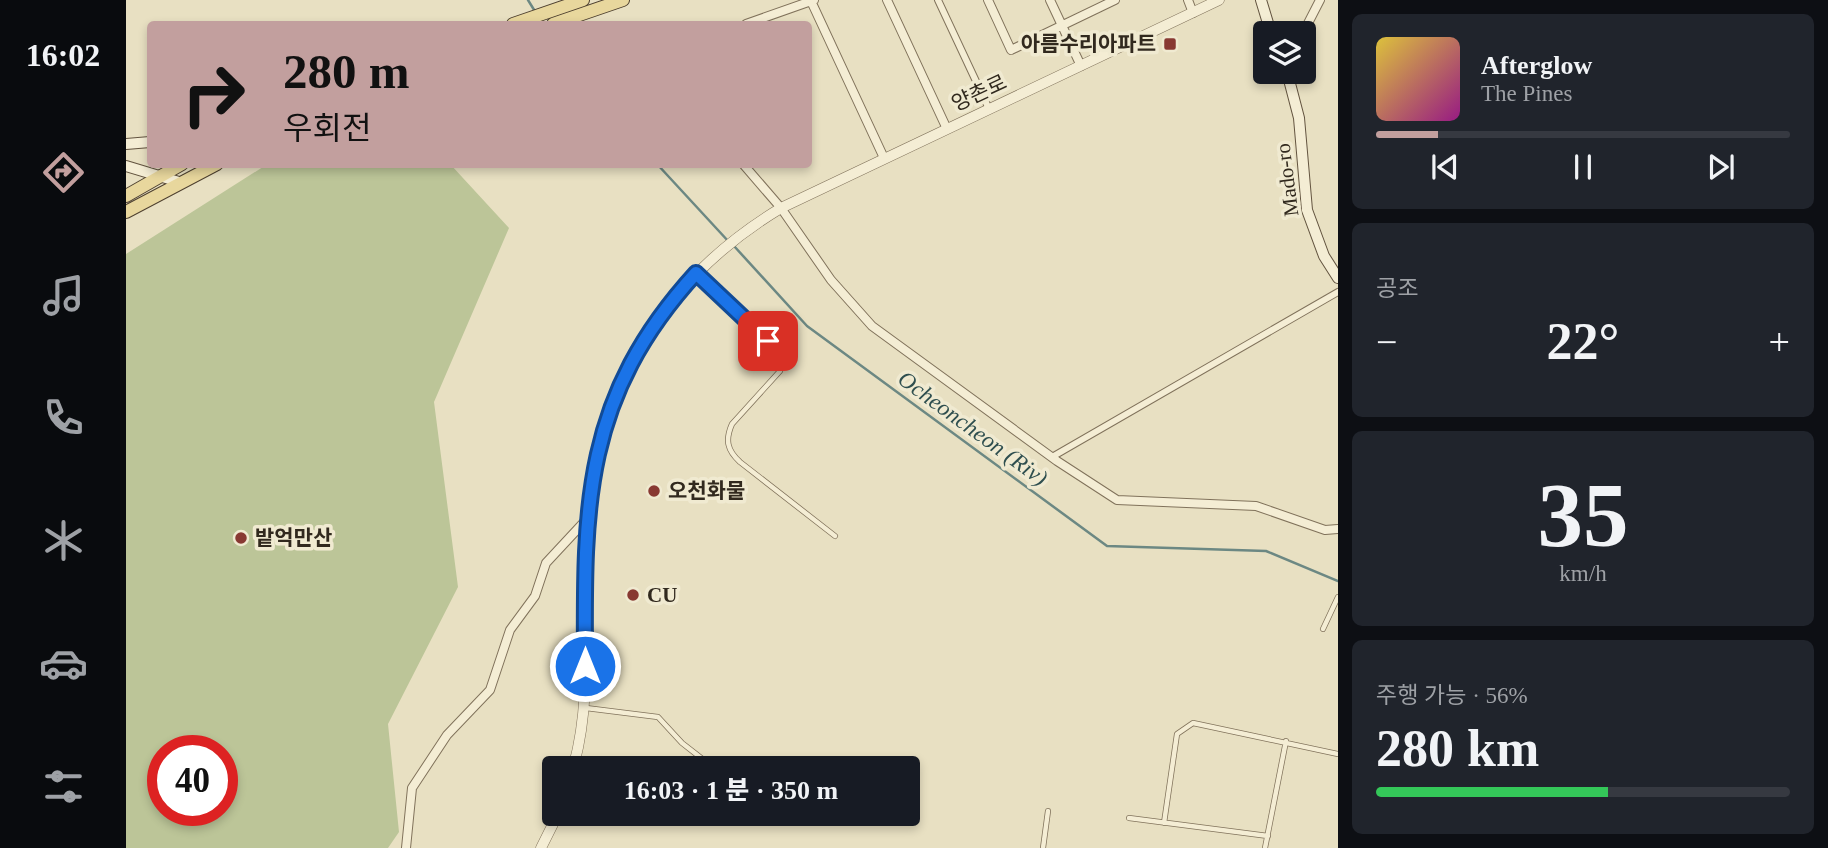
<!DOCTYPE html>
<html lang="ko">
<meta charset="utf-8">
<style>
:root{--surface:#171b24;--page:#20242c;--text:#f1f3f6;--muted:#9ea1a6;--line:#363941;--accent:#c29f9e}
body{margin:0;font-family:"Times New Roman","Noto Sans KR",serif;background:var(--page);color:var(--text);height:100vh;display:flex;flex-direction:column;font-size:26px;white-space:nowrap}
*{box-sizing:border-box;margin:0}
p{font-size:23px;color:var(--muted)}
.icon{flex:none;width:38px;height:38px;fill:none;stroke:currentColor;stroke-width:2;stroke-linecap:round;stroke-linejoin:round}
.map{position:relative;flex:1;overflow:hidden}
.panel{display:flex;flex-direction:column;gap:14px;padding:14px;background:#0d0f14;width:490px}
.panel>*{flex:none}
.top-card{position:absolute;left:21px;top:21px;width:665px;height:147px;border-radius:7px;box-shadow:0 4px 10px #0003;background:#c29f9e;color:#111;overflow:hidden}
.controls{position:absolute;left:1127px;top:21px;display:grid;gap:14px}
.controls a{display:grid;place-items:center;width:63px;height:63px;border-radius:7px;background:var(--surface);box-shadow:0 4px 10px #0003;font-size:35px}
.speed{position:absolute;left:21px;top:735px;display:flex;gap:14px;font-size:35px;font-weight:700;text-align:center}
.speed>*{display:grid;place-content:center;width:91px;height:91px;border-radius:50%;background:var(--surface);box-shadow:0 4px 10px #0003;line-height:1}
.speed .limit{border:10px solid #d22;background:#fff;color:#111}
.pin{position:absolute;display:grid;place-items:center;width:60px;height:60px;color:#fff;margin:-30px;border-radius:14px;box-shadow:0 4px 10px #0006}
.me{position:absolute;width:77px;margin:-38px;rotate:0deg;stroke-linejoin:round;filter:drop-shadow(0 0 5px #0008)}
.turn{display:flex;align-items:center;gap:24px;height:147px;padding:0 21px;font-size:32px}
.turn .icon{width:91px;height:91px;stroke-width:2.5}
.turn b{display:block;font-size:49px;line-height:60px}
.big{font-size:52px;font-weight:800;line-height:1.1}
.panel .widget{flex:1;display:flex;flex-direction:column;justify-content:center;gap:10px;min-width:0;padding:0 24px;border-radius:10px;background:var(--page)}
.panel .dial{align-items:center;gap:0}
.dial b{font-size:91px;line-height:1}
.song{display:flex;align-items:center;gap:21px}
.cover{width:84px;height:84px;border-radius:10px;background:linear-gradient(135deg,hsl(50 70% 55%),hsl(310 70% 35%))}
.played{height:7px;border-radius:4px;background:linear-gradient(90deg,var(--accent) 15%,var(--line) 15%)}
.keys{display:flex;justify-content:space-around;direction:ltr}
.heat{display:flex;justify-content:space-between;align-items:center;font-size:38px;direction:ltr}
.charge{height:10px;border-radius:5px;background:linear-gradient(90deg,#34c759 56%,var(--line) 0)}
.trip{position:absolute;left:416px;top:756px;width:378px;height:70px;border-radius:7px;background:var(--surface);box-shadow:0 4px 10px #0003;font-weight:800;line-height:70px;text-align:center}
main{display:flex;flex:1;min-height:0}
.dock{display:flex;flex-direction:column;width:126px;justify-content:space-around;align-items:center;background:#090b0e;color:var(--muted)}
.dock .icon{width:49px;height:49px}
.dock .on{color:var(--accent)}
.dock b{font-size:32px;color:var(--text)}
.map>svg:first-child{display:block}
</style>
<main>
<nav class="dock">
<b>16:02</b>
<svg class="icon on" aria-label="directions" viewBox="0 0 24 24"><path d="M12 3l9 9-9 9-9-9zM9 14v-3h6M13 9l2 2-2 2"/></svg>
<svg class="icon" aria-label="music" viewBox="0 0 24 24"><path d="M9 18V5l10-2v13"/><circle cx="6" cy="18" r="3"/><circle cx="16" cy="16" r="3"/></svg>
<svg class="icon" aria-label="phone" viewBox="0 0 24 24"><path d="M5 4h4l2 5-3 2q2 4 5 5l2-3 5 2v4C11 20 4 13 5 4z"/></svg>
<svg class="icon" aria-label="climate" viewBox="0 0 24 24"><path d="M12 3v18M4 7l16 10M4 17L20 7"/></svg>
<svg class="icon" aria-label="car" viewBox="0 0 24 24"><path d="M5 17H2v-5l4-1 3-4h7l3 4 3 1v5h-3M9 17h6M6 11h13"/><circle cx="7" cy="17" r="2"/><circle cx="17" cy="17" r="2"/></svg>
<svg class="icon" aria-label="filters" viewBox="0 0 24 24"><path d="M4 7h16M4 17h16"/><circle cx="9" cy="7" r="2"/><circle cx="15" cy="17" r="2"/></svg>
</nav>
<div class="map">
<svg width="1212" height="848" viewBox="0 0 1212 848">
<rect width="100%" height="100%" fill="#e8e0c2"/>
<!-- green -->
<path fill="#bcc598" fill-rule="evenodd" d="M140,165H325L383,228L308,402L332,587L262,724L273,832L262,848H0V254ZM37,751H96V810H37Z"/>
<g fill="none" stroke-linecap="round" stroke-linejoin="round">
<!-- stream -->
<path stroke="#6c8883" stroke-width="2.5" d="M402,0L410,13
M531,164L603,242
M608,246L681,326L981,546L1140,551L1212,581"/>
<!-- service casing -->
<g stroke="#80725b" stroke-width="6">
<path id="service" d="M570,274L642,341L656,365L654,371L606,424C599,440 601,450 614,462L709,536
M1197,629L1212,597
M460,708L532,717L556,743L588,768
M1003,818L1142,836
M1038,823L1051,734L1067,723L1212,754
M917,848L922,811
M1139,848L1160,741"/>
</g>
<!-- pedestrian casing -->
<g stroke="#80725b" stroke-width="8">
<path id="pedestrian" d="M812,0L863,109
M926,457L1212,292"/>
</g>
<!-- minor casing -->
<g stroke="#80725b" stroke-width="10">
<path id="minor" d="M761,0L821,129
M862,0L885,50L989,0
M924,0L955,66
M1062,0L1067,13
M685,1L758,158
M620,24L688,0
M1177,33L1194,0
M617,164L655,208L705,280L746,326L931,461L991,500L1130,506L1199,530L1212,529
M280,848L286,788L321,735L364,690L384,630L409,596L420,563L460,520"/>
</g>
<!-- tertiary casing -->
<g stroke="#80725b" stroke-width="11">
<path id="tertiary" d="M447,768C465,706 458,642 458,578C459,419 517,291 655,208L1093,0
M415,848L432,814"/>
</g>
<!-- secondary casing -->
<g stroke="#62533f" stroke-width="12">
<path id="secondary" d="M1135,0L1145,33
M1161,72L1173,118L1181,210L1198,256L1212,278
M0,144L24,142
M0,166L53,182"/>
</g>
<!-- primary casing -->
<g stroke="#4e402f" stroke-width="14">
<path id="primary" d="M387,24L457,0
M427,24L497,0
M0,196L56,164
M0,212L91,164"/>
</g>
<!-- service -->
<use href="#service" stroke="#f4edd4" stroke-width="4.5"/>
<!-- pedestrian -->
<use href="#pedestrian" stroke="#f4edd4" stroke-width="6"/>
<!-- minor -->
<use href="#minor" stroke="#f4edd4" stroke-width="8"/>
<!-- tertiary -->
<use href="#tertiary" stroke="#f4edd4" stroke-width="10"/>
<!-- secondary -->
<use href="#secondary" stroke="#f4edd4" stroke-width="10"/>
<!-- primary -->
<use href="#primary" stroke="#e8d79d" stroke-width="12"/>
</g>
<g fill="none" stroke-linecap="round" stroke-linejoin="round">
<!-- route casing -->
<g stroke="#114b97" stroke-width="18">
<path id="route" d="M459,666C458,507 456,398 570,273L642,341"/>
</g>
<!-- route -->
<use href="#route" stroke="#1a73e8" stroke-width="12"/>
</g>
<!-- markers -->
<g fill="#883932" stroke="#f0ead1" stroke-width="2.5">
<rect x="1037" y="37" width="14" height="14" rx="3.5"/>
<circle cx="528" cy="491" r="7"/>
<circle cx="115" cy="538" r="7"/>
<circle cx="507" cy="595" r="7"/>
</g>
<g text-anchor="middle" stroke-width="7" stroke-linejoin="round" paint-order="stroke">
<!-- poi labels -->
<g font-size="21" font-weight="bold" fill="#31291e" stroke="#f0ead1" text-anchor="start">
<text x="1030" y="51" text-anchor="end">아름수리아파트</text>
<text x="542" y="498">오천화물</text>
<text x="129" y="545">밭억만산</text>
<text x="521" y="602">CU</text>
</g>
<!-- street labels -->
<g font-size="21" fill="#31291e" stroke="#f0ead1">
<text transform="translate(853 93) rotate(-25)" y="7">양촌로</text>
<text transform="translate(1161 180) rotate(-97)" y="7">Mado-ro</text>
</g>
<!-- water labels -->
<g font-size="23" font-style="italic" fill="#2f4f4f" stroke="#f0ead1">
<text transform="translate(847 428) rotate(36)" y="8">Ocheoncheon (Riv)</text>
</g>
</g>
</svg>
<div class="controls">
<a><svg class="icon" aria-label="layers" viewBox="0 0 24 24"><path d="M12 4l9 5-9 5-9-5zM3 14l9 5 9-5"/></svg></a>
</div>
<div class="speed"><div class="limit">40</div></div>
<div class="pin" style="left:642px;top:341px;background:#d93025"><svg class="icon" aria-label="arrive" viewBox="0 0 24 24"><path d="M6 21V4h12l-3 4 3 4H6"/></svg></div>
<svg class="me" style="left:459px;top:666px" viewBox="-20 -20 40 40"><circle r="17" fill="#1a73e8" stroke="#fff" stroke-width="3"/><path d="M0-11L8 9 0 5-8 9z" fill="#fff"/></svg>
<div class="trip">16:03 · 1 분 · 350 m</div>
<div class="top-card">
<div class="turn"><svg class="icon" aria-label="right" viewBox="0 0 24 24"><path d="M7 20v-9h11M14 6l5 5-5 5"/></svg><div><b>280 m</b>우회전</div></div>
</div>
</div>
<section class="panel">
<div class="widget">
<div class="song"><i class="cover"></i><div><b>Afterglow</b><p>The Pines</p></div></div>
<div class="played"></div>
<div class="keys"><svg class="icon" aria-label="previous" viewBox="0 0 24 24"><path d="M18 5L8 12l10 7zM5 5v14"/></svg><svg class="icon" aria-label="pause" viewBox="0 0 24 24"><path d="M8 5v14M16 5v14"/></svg><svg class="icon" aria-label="next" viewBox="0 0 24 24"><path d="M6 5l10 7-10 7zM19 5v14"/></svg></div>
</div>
<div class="widget"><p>공조</p>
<div class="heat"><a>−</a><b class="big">22°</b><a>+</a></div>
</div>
<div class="widget dial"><b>35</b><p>km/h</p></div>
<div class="widget"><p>주행 가능 · 56%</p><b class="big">280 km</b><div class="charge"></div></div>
</section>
</main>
